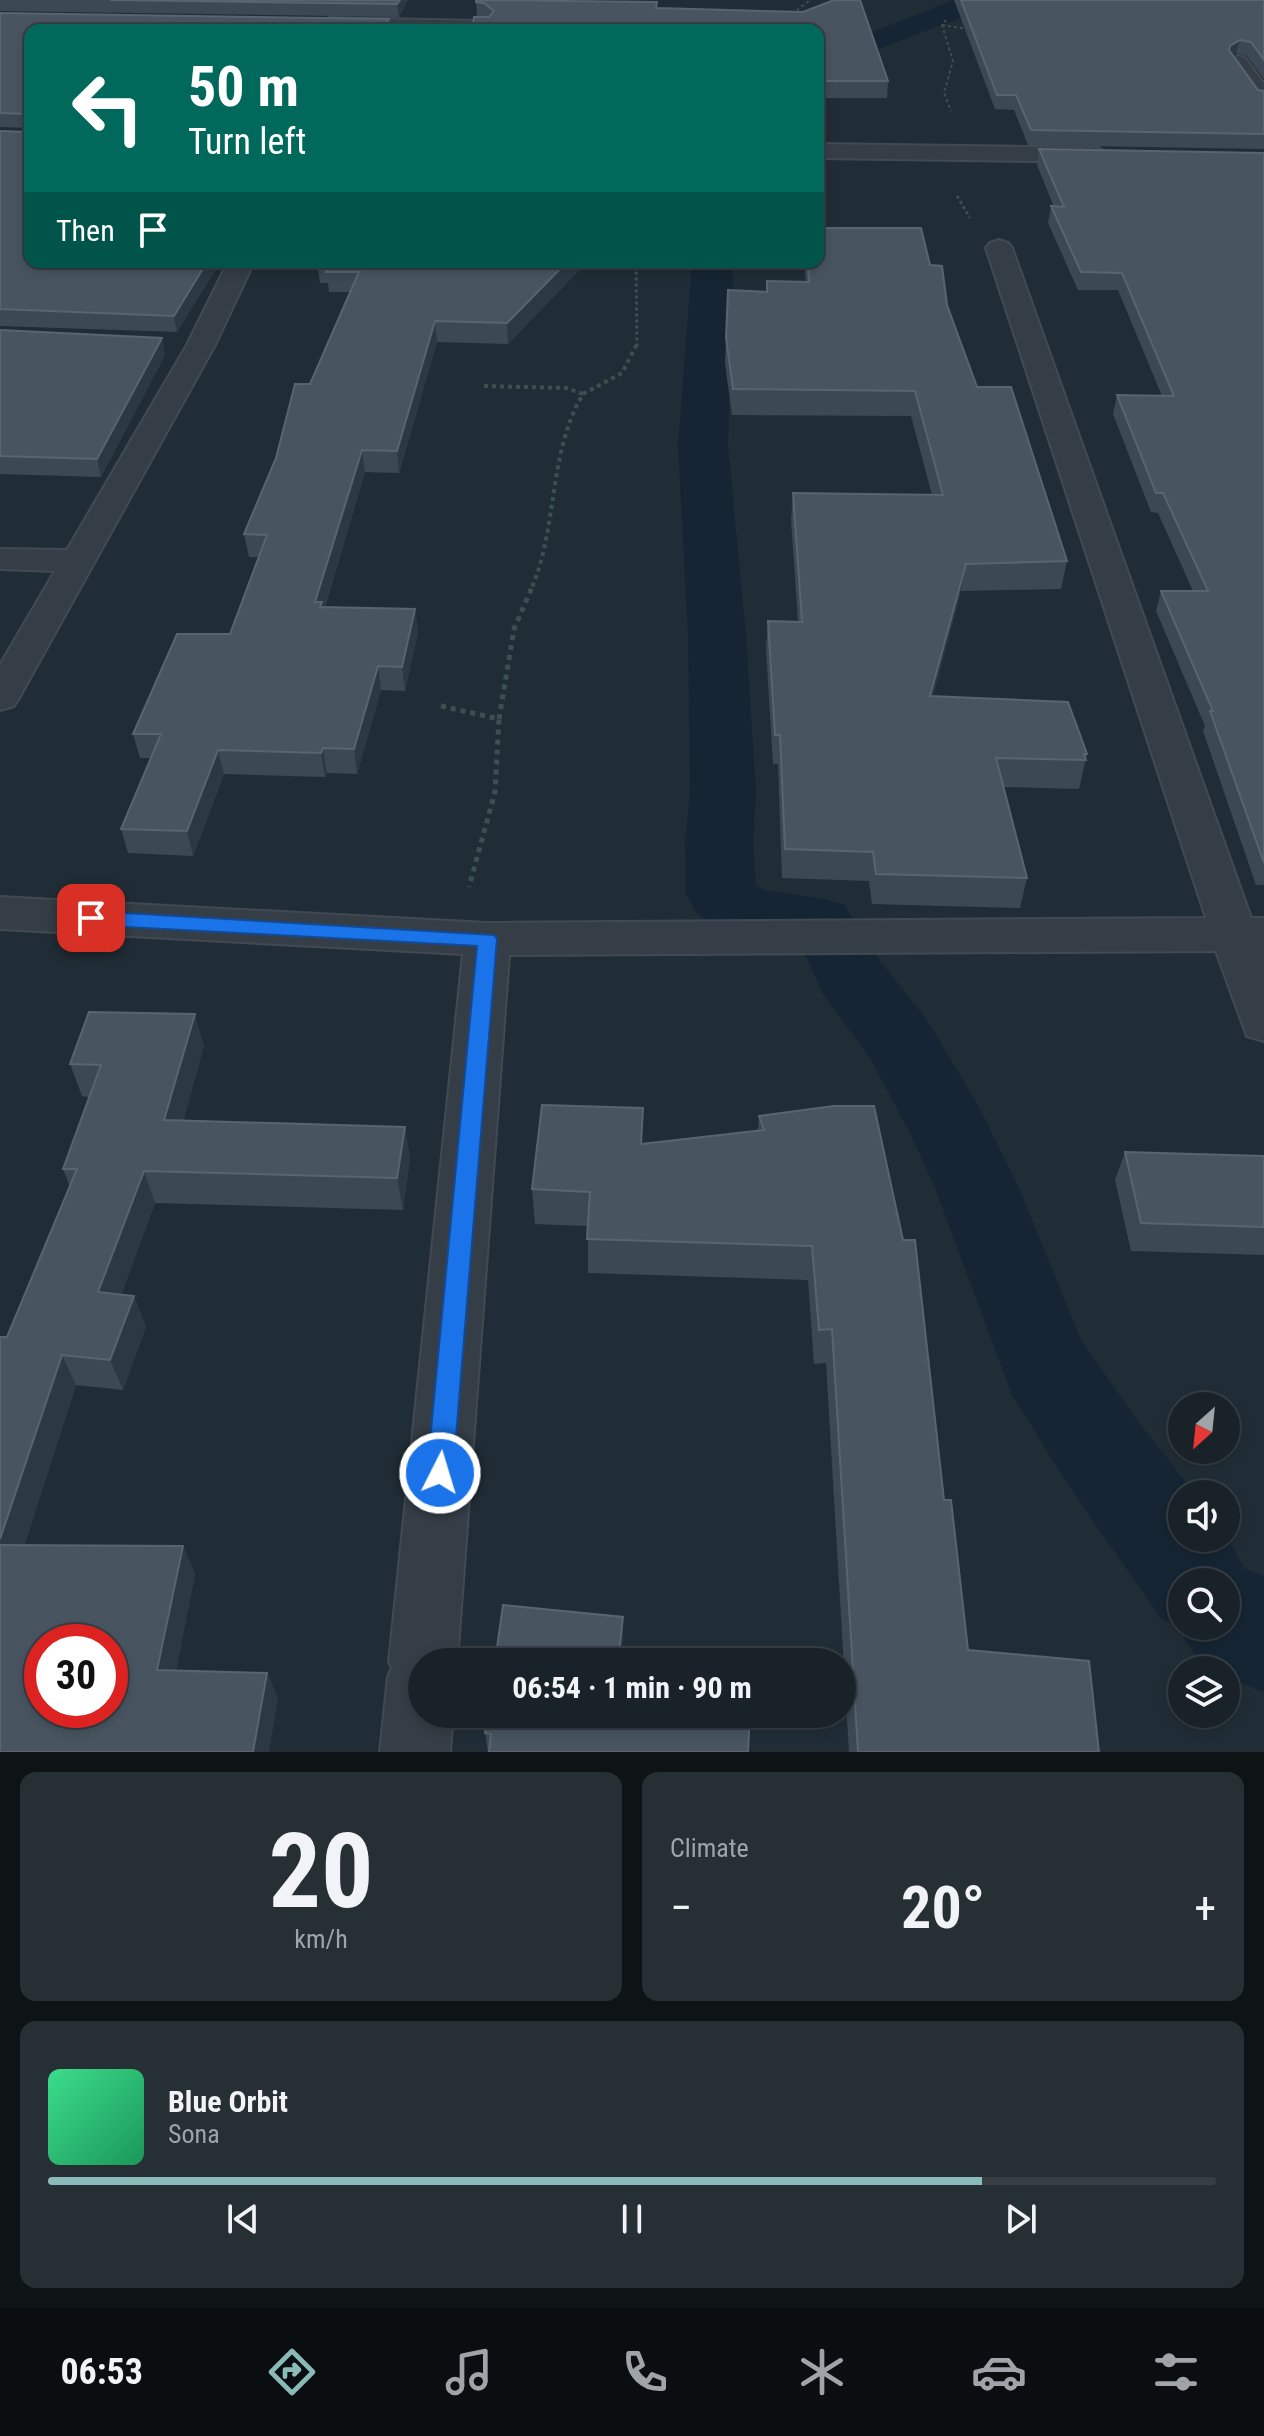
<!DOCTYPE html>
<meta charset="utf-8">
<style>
:root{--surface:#192228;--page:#262f34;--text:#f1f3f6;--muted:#9fa4a8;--line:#373f45;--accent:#8bbbb9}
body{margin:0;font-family:"Roboto Condensed",sans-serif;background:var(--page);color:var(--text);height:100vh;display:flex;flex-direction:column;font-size:30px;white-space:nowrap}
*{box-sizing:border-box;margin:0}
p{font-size:26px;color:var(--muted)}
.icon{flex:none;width:44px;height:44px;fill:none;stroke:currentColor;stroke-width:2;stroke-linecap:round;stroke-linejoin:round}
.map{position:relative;height:1752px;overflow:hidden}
.drawer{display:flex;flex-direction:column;gap:20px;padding:20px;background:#0e1316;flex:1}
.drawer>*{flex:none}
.hud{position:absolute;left:24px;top:24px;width:800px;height:244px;border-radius:16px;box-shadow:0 4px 12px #0003,0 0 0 2px var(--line);background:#00695c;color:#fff;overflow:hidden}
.needle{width:52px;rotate:207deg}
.buttons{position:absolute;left:1168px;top:1392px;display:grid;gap:16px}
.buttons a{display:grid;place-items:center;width:72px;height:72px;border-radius:50%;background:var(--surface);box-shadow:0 4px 12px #0003,0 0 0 2px var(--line);font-size:40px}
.speed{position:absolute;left:24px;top:1624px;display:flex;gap:16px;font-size:40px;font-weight:700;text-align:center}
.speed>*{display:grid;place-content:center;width:104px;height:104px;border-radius:50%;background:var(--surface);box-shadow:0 4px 12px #0003,0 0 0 2px var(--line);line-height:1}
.speed .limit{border:12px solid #d22;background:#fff;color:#111}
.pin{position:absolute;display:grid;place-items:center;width:68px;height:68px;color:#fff;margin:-34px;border-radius:16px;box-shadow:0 4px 12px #0006}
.me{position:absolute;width:88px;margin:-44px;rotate:5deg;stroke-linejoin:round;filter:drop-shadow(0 0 6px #0008)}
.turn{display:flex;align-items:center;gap:28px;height:168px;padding:0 32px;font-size:36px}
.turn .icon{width:104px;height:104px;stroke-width:2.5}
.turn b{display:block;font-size:56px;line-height:68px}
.then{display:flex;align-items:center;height:76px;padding:0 32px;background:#0003;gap:16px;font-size:30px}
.big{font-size:60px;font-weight:700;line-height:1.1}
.drawer .widget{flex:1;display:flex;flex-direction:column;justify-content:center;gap:12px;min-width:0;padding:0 28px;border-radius:16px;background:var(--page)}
.drawer .dial{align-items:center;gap:0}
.dial b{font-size:104px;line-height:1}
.song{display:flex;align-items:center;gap:24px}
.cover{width:96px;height:96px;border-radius:12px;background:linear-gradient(135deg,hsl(150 70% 55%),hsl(150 70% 35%))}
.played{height:8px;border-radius:4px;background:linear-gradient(90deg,var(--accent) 80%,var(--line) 80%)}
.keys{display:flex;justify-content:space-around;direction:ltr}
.heat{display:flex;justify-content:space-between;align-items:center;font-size:44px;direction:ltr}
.drawer .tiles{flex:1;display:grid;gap:20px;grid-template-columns:1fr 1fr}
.widget:last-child{grid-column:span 2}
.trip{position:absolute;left:408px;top:1648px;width:448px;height:80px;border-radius:40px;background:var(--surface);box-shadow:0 4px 12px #0003,0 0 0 2px var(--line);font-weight:700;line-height:80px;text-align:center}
.tab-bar{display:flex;height:128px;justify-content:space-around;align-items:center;background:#0a0e10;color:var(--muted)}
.tab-bar .icon{width:56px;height:56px}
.tab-bar .current{color:var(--accent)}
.tab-bar b{font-size:36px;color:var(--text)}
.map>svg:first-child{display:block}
</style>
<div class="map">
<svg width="1264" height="1752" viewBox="0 0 1264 1752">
<rect width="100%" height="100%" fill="#212d36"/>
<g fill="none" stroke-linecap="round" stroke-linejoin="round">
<!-- canal -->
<path fill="#162533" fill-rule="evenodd" d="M954,0H996L992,6L818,72V53Z
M689,262H729L733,275L728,445L746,636L756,791L753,843L756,885L763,890L819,898L845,905L855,923L853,927L862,929L880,961L925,1017L979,1107L1019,1188L1081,1340L1137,1420L1195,1494H1182V1538H1226V1534L1244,1568L1264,1576V1692L1226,1677V1670C1201,1670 1187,1646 1179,1626L1161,1619L1069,1486L1012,1395L935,1188L911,1135L870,1058L824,996L801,946L744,938L719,931L696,912L686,895L685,843L690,791L688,636L678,445L691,275ZM1182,1582H1226V1626H1182Z"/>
<!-- minor casing -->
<g stroke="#414a53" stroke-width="4">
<path id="minor" d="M329,18L483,21L492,27L490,30L322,28L320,24Z
M1238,56L1245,58L1264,84V105L1257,103L1228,62Z
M818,144L1098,148L1109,155L1098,162L818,158Z
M999,240L1008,243L1012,248L1251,918H1264V1041L1247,1036L1216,951L509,955L457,1662H422V1714H453L450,1752H380L388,1677L392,1668L389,1662L463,954L0,929V897L487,923L1206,918L986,248L990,243Z
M228,262H254L215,345L19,698L14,706L0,710V665L55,571L0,569V549L67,550L187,345Z"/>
</g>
<!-- path-far3 -->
<path stroke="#3c504f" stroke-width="2" stroke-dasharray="3 3" stroke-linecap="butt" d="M792,14L810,0
M946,20L942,25L953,61L944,93L951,111
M942,25L968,29"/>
<!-- path-far2 -->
<path stroke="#3c504f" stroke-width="3" stroke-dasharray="3 3" stroke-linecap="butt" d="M957,196L970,218
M632,262L636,264L637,346"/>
<!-- path-far1 -->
<path stroke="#3c504f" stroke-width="4" stroke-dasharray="4 4" stroke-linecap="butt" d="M484,386L566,388L583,394C548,453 558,526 532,587
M583,394L622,373L637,344"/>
<!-- path -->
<path stroke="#3c504f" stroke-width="5" stroke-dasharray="5 5" stroke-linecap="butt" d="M441,706L499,719L495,792L469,887
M499,719L514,629L533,585"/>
<!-- minor -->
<use href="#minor" fill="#353e47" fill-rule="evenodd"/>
</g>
<!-- wall -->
<path fill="#3c4955" d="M0,0H408L399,17L0,11Z
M476,0L657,2V8L803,12L834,0H860L888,81L887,98H818V30H472L474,17H477Z
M954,0H1264V79L1247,56L1236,53L1233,55L1258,90L1264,91V149L1028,145L1014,110L995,109Z
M0,13L389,19L390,30H30L220,262L177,332L0,326V131L28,132L29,128L0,127Z
M1039,149L1264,153V885H1256L1203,731L1205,726L1156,611L1161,591H1193L1158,513L1151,512L1113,414L1117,395L1162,396L1118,290H1078L1048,223L1051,206L1054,207L1037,165Z
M587,262L508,344L437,342L399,473L365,472L325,607L415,609L418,632L405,691L381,690L357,774L327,773L325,777L224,774L193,856L128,853L121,829L151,758H140L133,734L230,634L259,557H249L244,534L350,292H329L328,283H320L317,263Z
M804,262L930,265L947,305L977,387L1067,561L1061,589L961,591L933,696L1087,754L1079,789L1004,787L1027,878L1020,908L872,904L869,881L782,878L778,764H773L766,649L768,621L798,622L791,520L793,493L932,495L911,416L732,415L725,363L728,290L767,292L806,282Z
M0,330L165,355L101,477L0,474Z
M204,1046L183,1120L405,1127L410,1159L403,1210L155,1203L121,1295L134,1296L146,1327L123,1390L76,1385L24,1546H183L195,1574L176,1670L267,1673L278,1699L0,1752L7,1337L70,1187L63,1169L89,1097L82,1096L70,1064Z
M759,1116L944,1500L968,1650L1099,1752H849L826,1363L814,1364L808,1280L588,1273V1226L535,1224L532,1189L758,1131Z
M1125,1152L1264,1156V1255L1131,1251L1115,1180Z
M485,1733L748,1752H488Z"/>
<!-- shaded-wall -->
<path fill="#2c3944" d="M400,0H408L399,17L397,4Z
M389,19L390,30H382Z
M1240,40L1236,53L1226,59L1230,46Z
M207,262H220L177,332L174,316Z
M567,262H587L508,344L507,323Z
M435,321L437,342L399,473L397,451Z
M162,338L165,355L101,477L97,459Z
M362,450L365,472L323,612L315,602Z
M966,564L961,591L926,724L930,696Z
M415,609L418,632L405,691L402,667Z
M378,666L381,690L357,774L354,749Z
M323,748L327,773L325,777L321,753Z
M218,750L224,774L193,856L187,831Z
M195,1014L204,1046L175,1152L164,1120Z
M405,1127L410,1159L403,1210L397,1178Z
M144,1171L155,1203L111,1323L98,1292Z
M134,1296L146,1327L123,1390L110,1360Z
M62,1355L76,1385L15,1573L0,1549V1539Z
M183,1546L195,1574L171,1696L157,1670Z
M623,1617V1641L621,1662H618Z
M267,1673L278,1699L269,1752H253Z"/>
<!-- building -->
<path fill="#485561" stroke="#586570" stroke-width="2" fill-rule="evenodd" d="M110,0H400L397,4Z
M476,0L657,2L656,8L803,12L834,0H860L888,81H818V30H472L474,17H489L494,11L484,3L476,2Z
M961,0H1264V60L1251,42L1240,40L1230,46L1229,50L1258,90L1264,91V134L1031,130L1016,95H997Z
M0,13L389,19L382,30H30V262H207L174,316L0,309V131L28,132L29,114L0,113Z
M1039,149L1264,153V863L1210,711H1213L1161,591H1208L1163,493H1156L1117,395L1174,396L1122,273L1081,272L1051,206L1064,207Z
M818,228H921L930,265L942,266L947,305L977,387H1011L1067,561L966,564L930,696L1068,702L1087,754H1084L1086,760L996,758L1027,878L876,874L873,852L785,849L780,735H775L768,621L802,622L793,493L943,495L915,391L733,389L726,338L728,290L767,292V281L809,282L808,262H818Z
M318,262H567L507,323L435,321L397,451L362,450L315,602H322L320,607L415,609L402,667L378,666L354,749L323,748L321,753L218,750L187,831L121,829L161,734H133L177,634H230L267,535L244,534L276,458L295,384H310L359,272H326L330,264L317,263Z
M0,330L162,338L97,459L0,456Z
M89,1012L195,1014L164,1120L405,1127L397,1178L144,1171L98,1292L134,1296L110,1360L62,1355L0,1539V1337H7L77,1169H63L101,1065L70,1064Z
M542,1105L643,1108L641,1144L764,1130L759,1116L834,1106H874L903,1240H915L944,1500H951L968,1650L1089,1661L1099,1752H858L832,1329L819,1330L812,1246L587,1239L590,1192L532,1189Z
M1125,1152L1264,1156V1227L1141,1223Z
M0,1545L183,1546L157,1670L267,1673L253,1752H0ZM42,1642H110V1710H42Z
M503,1605L623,1617L618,1662H495Z
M487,1714H730L750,1716L748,1752H489L491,1734L485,1733Z"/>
<!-- route -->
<path fill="#1a73e8" stroke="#114b97" stroke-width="2" d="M91,911L494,935L497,939L453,1473L449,1482L440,1486L431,1482L427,1473L477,946L91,925L82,918Z"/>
</svg>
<div class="buttons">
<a><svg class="needle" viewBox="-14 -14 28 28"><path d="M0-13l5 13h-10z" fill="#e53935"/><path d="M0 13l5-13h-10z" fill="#9fa4a8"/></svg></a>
<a><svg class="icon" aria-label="sound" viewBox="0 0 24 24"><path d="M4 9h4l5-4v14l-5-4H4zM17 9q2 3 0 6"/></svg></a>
<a><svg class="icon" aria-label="search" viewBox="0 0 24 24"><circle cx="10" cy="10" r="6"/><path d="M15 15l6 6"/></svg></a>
<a><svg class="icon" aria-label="layers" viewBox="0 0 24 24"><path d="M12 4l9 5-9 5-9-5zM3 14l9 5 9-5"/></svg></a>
</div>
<div class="speed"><div class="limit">30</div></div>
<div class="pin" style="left:91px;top:918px;background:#d93025"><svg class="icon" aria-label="arrive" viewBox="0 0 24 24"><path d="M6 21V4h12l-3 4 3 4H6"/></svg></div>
<svg class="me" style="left:440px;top:1473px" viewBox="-20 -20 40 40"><circle r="17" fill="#1a73e8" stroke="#fff" stroke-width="3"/><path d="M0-11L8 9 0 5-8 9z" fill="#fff"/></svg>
<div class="trip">06:54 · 1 min · 90 m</div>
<div class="hud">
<div class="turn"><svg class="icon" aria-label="left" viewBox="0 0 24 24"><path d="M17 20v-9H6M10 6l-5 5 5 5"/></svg><div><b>50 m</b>Turn left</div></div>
<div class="then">Then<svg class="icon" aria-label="arrive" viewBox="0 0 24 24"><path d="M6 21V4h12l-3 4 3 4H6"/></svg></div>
</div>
</div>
<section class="drawer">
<div class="tiles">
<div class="widget dial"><b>20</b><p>km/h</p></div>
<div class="widget"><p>Climate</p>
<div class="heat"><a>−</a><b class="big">20°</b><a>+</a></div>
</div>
<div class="widget">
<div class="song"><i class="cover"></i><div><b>Blue Orbit</b><p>Sona</p></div></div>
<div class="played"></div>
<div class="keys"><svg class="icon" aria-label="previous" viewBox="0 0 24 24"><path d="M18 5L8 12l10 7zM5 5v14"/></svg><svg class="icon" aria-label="pause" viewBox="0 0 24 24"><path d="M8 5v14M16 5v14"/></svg><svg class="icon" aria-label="next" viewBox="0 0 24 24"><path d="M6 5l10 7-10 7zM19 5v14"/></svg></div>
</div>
</div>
</section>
<nav class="tab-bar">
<b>06:53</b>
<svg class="icon current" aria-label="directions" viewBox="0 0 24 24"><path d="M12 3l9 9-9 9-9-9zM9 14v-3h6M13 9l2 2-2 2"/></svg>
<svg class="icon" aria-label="music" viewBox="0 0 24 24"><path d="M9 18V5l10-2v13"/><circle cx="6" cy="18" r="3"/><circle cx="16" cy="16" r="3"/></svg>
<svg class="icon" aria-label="phone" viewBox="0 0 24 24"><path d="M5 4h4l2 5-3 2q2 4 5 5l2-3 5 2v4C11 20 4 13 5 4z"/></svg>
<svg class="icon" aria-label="climate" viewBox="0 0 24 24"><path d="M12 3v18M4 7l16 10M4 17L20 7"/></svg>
<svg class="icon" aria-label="car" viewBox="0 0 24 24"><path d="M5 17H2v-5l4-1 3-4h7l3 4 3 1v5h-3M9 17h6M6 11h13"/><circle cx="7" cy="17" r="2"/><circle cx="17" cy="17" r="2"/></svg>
<svg class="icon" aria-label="filters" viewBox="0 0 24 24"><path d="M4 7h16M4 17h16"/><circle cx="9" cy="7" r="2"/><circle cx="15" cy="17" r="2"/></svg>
</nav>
